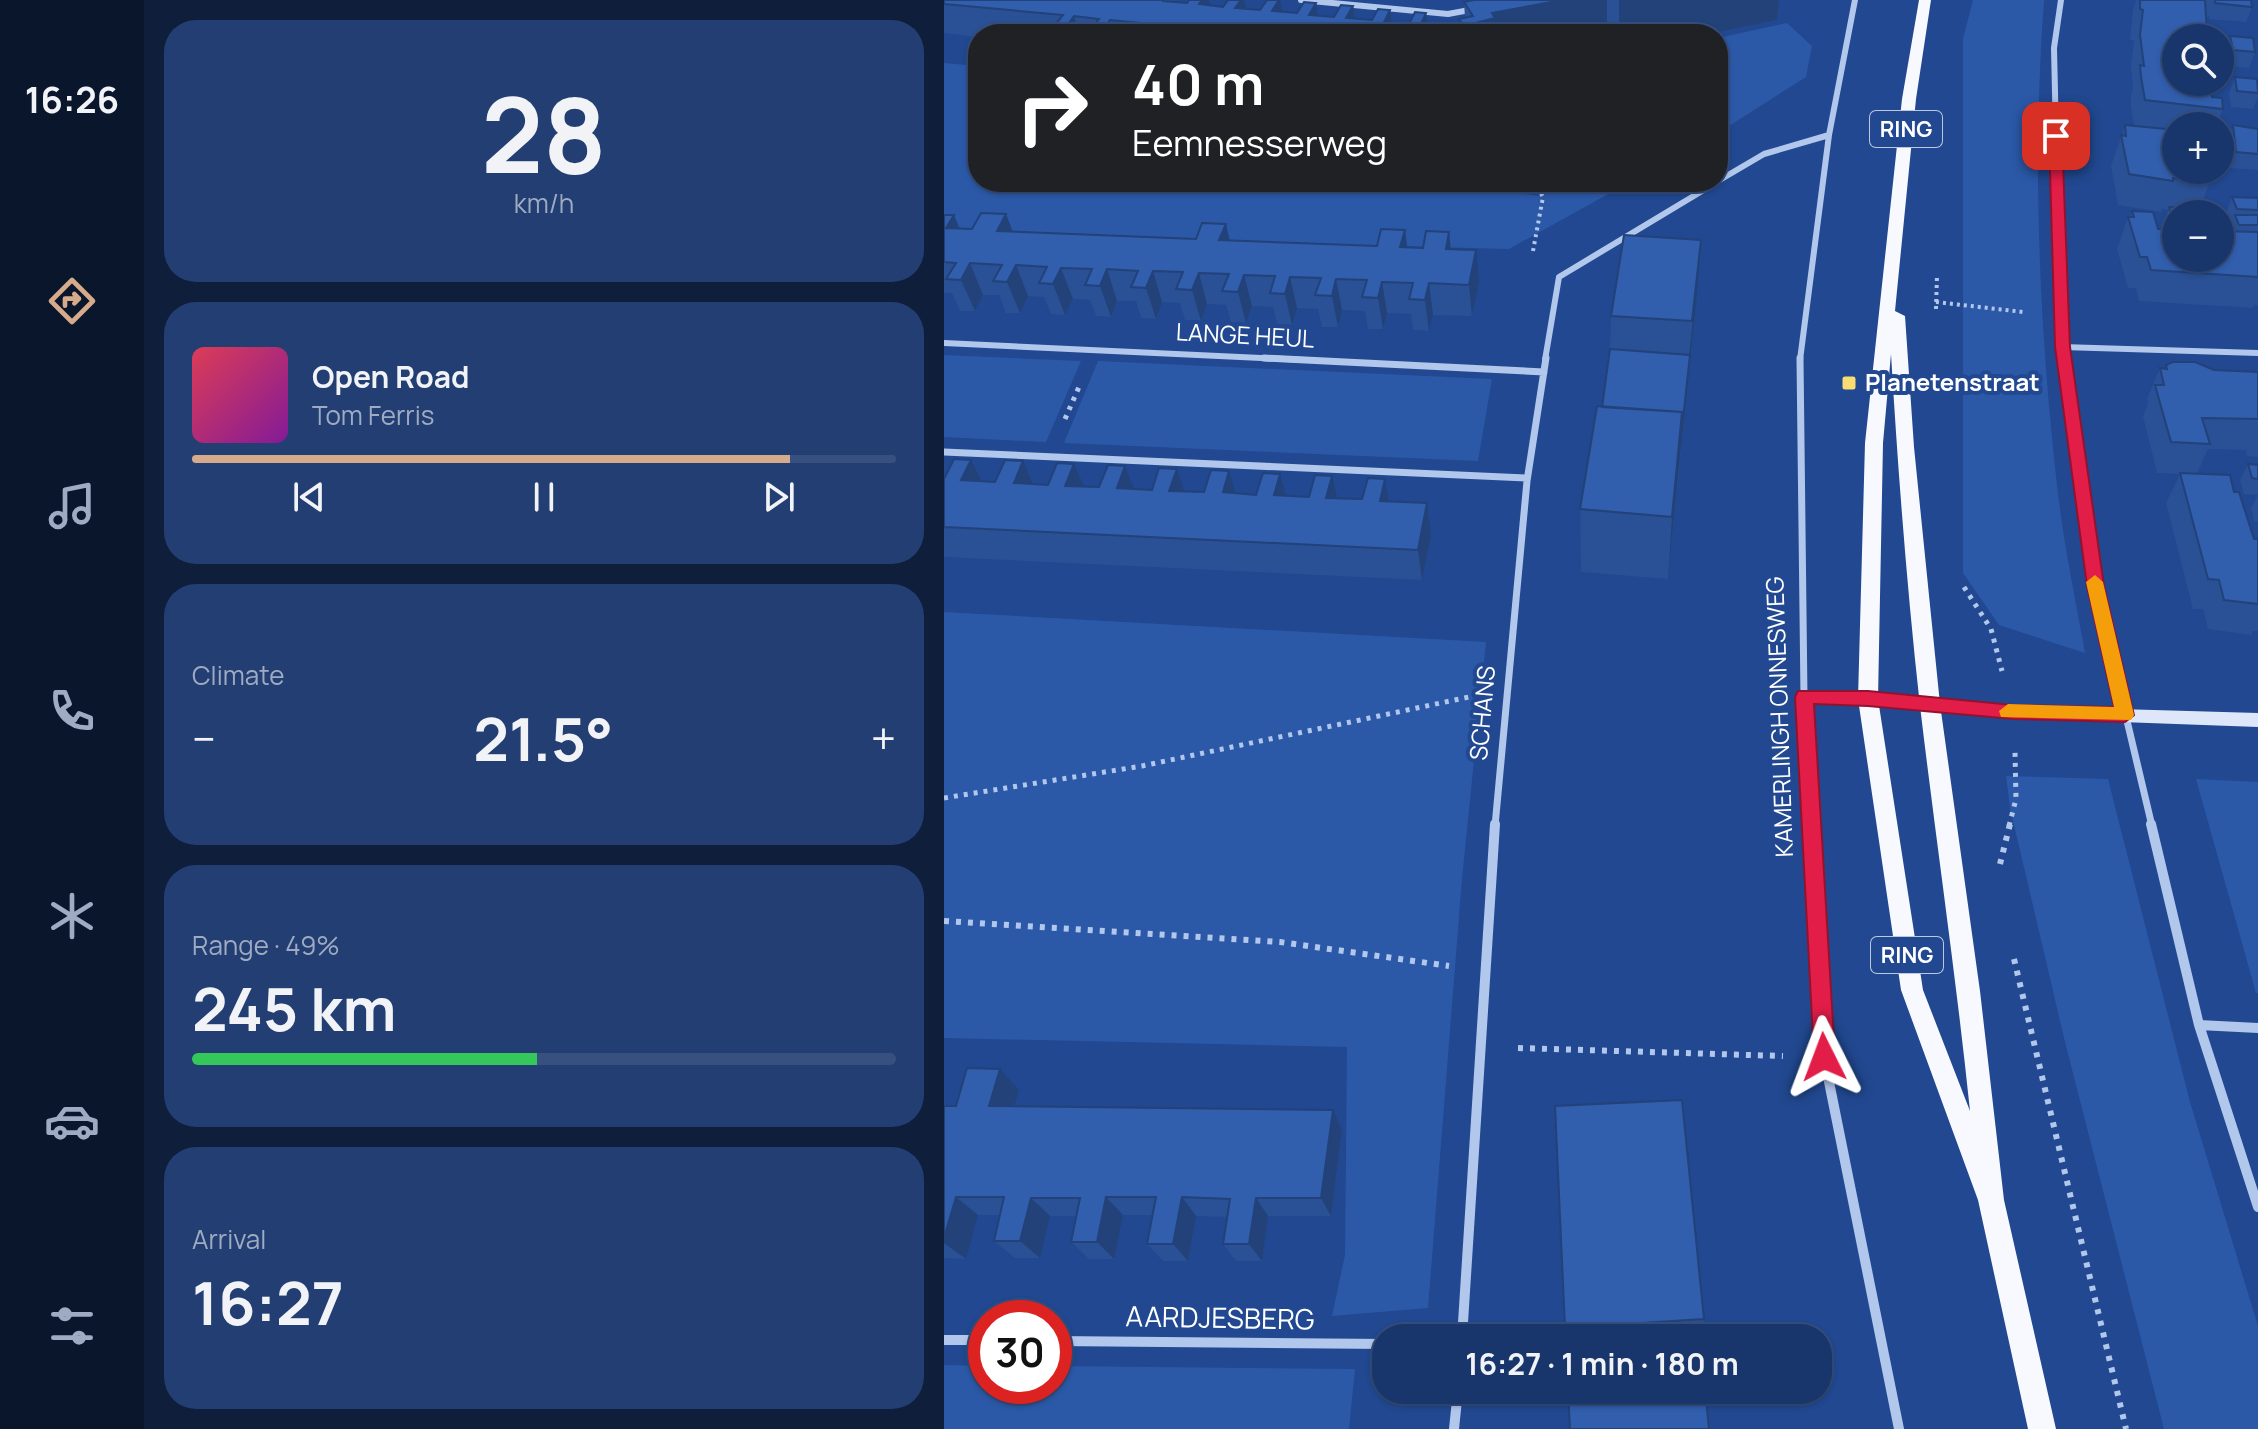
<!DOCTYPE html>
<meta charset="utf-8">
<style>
:root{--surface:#19366c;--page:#223e72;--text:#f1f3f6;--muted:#9fabc2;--line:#37507f;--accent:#d6ab8b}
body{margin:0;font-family:Manrope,sans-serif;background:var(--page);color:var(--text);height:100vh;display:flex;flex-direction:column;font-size:30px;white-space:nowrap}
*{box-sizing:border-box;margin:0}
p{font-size:26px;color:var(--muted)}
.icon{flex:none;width:44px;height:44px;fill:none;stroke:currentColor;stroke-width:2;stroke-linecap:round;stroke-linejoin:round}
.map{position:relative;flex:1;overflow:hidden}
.panel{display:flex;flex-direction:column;gap:20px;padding:20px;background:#0e1e3b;width:800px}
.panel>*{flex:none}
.banner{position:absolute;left:24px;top:24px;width:760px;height:168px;border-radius:32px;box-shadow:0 2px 6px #0004,0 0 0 2px var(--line);background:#202124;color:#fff;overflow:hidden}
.tools{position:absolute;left:1218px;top:24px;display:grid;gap:16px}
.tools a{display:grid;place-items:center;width:72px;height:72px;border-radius:50%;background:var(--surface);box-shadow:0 2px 6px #0004,0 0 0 2px var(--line);font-size:40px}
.speed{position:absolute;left:24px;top:1300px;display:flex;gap:16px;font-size:40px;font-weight:700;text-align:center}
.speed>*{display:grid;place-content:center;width:104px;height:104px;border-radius:50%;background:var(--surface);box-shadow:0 2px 6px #0004,0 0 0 2px var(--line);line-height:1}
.speed .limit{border:12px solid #d22;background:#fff;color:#111}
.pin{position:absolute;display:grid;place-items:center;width:68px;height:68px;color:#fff;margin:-34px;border-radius:16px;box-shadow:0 4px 12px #0006}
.me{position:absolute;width:88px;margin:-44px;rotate:357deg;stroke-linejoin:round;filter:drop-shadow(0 0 6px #0008)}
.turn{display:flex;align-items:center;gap:28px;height:168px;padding:0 32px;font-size:36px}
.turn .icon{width:104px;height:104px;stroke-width:2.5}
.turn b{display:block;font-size:56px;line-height:68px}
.big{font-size:60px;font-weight:700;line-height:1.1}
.panel .widget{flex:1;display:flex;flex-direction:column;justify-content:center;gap:12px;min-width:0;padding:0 28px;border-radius:32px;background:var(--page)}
.panel .dial{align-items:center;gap:0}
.dial b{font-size:104px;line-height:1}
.song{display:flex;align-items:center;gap:24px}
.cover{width:96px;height:96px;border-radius:12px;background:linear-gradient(135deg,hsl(350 70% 55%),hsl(290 70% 35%))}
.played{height:8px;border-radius:4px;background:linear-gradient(90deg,var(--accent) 85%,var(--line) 85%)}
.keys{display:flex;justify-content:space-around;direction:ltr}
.heat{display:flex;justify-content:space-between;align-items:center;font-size:44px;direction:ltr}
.charge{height:12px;border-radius:6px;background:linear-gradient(90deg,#34c759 49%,var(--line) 0)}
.trip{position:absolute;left:428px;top:1324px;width:460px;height:80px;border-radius:32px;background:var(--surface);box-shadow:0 2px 6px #0004,0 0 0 2px var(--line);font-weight:700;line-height:80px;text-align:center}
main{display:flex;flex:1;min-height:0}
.tab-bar{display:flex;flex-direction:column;width:144px;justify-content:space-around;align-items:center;background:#0a162b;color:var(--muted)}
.tab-bar .icon{width:56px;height:56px}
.tab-bar .current{color:var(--accent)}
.tab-bar b{font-size:36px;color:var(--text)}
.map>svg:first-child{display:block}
</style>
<main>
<nav class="tab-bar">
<b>16:26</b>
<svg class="icon current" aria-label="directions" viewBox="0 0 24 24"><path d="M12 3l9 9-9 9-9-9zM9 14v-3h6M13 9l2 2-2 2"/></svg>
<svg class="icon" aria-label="music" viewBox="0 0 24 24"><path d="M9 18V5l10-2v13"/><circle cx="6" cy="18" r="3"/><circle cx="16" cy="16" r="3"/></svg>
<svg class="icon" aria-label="phone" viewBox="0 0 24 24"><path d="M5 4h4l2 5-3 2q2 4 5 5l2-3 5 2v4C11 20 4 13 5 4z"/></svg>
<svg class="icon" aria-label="climate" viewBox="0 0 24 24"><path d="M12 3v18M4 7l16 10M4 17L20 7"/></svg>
<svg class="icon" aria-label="car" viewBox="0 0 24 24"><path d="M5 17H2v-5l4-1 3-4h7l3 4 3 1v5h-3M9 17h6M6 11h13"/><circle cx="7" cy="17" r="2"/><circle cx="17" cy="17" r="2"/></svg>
<svg class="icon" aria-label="filters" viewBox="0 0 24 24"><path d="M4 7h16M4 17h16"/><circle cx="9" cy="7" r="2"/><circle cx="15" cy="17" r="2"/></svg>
</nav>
<section class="panel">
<div class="widget dial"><b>28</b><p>km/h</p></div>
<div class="widget">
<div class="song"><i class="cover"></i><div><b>Open Road</b><p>Tom Ferris</p></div></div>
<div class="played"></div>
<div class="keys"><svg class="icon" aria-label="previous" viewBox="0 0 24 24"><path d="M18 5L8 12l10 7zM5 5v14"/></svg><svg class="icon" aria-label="pause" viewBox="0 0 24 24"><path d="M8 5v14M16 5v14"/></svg><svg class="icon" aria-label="next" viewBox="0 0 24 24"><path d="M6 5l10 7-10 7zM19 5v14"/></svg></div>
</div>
<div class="widget"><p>Climate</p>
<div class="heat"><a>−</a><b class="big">21.5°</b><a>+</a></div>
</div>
<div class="widget"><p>Range · 49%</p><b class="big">245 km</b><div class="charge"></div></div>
<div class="widget"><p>Arrival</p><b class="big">16:27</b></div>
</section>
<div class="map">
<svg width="1314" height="1429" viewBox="0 0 1314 1429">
<rect width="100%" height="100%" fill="#214890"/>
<!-- green -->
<path fill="#2b59a8" d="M1029,0H1100C1088,162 1095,324 1113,485C1119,541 1131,597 1141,653L1055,625L1019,573V39Z
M843,23L868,46L862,77L774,133V38Z
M0,63L34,66V182H466L599,196L593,182H686L565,249L0,234Z
M0,355L137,361L102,442L0,437Z
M154,361L548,379L534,461L120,443Z
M0,612L542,642L518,879L484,1308L388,1316L401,1255L403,1047L0,1038Z
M1062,776L1164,779L1246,1102L1314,1326V1429H1220L1121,1042L1066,808Z
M1252,779L1314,782V993H1312Z
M0,1365L42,1366V1386H110V1366L411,1369L405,1429H0Z"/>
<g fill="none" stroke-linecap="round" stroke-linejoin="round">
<!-- path-far2 -->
<path stroke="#b1c7ec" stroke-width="4" stroke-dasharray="3 4" stroke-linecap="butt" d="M589,251L599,197L590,182
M992,302L1079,312
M992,309L993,275"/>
<!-- path-far1 -->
<path stroke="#b1c7ec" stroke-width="5" stroke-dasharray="4 6" stroke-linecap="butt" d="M121,419L135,387
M1020,587L1047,629L1058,671
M0,798L198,766L525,697
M1065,826L1072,799L1071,752"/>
<!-- path -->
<path stroke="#b1c7ec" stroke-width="6" stroke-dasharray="5 7" stroke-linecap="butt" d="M1056,864L1066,824
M0,921L336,942L505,966
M1070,959L1182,1429
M574,1048L839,1056"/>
<!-- street-far2 -->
<path stroke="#b1c7ec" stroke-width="6" d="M357,0L504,14L531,9
M1117,0L1110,48L1116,316L1122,360
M774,181L820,154L885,135
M0,343L361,360
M1118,347L1314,353
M601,360L615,277L773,182
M856,360L885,135L911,0"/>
<!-- street-far1 -->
<path stroke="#b1c7ec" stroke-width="7" d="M320,358L600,372
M856,358L860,697L867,826
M1122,358L1151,586L1208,826
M0,452L583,478
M860,697L923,699
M551,826L583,481L602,358"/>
<!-- street -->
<path stroke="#b1c7ec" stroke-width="10" d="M867,824L880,1057L955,1429
M1207,824L1255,1025L1314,1207
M1255,1025L1314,1028
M518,1338L551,824
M0,1340H42
M110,1341L442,1344
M510,1429L514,1390"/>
<!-- secondary -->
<path fill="#dde7f9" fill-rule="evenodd" d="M924,693L1069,706L1314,713V727L1069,718L924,705L918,704L916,699L918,694Z"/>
<!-- primary -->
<path fill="#f7f9ff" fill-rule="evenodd" d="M975,0H987L972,99L951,311L961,316L970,447L996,704L1036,991L1060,1200L1112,1429H1084L1034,1200L957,990L914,699L921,443L958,99ZM947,354C954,471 963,589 976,706C992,841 1012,976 1026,1111L979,990L934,699L939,443Z"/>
</g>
<!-- wall -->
<path fill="#2a5195" d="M0,0H230V2L279,7L300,0L302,9L353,13L372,3L374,15L390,17L409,6L411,19L448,22L465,24L471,12L484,34H34V37L0,33Z
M527,0H835L833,20L764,34H517L515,19L521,18L520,2Z
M1192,0H1307L1308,7L1302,22L1265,19V14L1262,22L1232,38L1268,97L1279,109L1272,126H1232V170L1266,182L1254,213L1241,212L1232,214V258L1284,231L1286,225L1282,213L1288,197L1314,198V305H1310L1309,308L1195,301L1192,288H1184L1173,249L1184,217H1186L1188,211L1214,229H1220L1219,223L1224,210L1218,209L1217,212L1174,205L1167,166L1181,125L1190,126L1187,107V96L1189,88L1187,66L1190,40H1186L1189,10Z
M1286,36L1311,52L1305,68L1283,66L1281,52Z
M1291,77L1314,84V97L1309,109L1287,107L1285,93Z
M1289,125L1314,129V170L1286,168L1283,141Z
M0,215L16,229L433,246L461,230L463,247L479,248L505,232L507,249L535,282L528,316L489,315L485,331L469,330L467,314L443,313L439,329H424L421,311L398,310L394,327H378L374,309L353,308L348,325L333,324L329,307L308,306L302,323L287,322L282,305L263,304L257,321L241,320L236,303L218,302L212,319L197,318L192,301H173L167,317L152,316L146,300L129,299L121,315L107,314L100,297L84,296L76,313H62L55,295H39L31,311H16L8,293H0Z
M752,305L724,579L637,572L636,509L658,407L666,349L667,316Z
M1222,365L1270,370L1314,372V457L1303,456L1302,450L1264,449L1253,474L1290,492L1310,539H1314V631H1309L1307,635L1264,629L1259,609H1249L1222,503L1236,474L1213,473L1199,416L1204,403L1203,399L1216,368H1221Z
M79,461L90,484L155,487L181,466L190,489L208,490L233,469L240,491L483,503L487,534L478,580L0,557V479L51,482Z
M1304,464L1314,465V521H1310L1307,508L1314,495L1300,494L1296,480Z
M75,1090L71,1107L389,1110L398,1130L387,1216H324L318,1261H292L279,1244L283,1217L252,1216L244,1261H219L203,1244L208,1215H179L170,1259H145L127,1242L132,1216H106L96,1258H71L50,1241L56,1215H34L22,1259L0,1258V1106H12Z
M760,1319L756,1338H622L621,1328Z"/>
<!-- shaded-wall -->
<path fill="#224279" d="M258,0H265L270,23L255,4Z
M297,0H300L306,26L291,8Z
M335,0H336L341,29L328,11Z
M618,0H663V34H520V26L548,13Z
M675,0H835L833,20L764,34H675Z
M372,3L377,33L365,15Z
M409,6L413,34L402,18Z
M446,10L449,34L440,22Z
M482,13L484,34H477L476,26Z
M130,16L135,34H124L122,27Z
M166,20L170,34H160L159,30Z
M62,214L74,245L53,231Z
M10,215L23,246L2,228Z
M282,224L289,255L275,240Z
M461,230L465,262L456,247Z
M505,232L508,263L502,249Z
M757,240L752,305L734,476L736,446Z
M532,250L535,282L528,316L525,285Z
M26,263L39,295L31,311L17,280Z
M72,265L84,296L76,313L63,282Z
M117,268L129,299L121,315L109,284Z
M163,269L173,301L167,317L156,286Z
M209,271L218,302L212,319L202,288Z
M255,273L263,304L257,321L248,290Z
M300,275L308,306L302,323L294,292Z
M346,277L353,308L348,325L341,294Z
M392,279L398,310L394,327L388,296Z
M438,282L443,313L439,329L434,298Z
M485,283L489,315L485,331L481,300Z
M738,412L734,476L724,579L728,517Z
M27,460L42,490L17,480Z
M79,461L93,492L70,483Z
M130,464L143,494L121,486Z
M181,466L193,496L173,488Z
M233,469L243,499L225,491Z
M285,471L294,502L279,492Z
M336,474L344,504L330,495Z
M388,476L395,506L382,498Z
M441,479L446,509L436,501Z
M483,503L487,534L478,580L474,550Z
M56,1069L75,1090L65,1127L45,1106Z
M389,1110L398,1130L387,1216L377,1198Z
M12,1197L34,1215L22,1259L0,1243V1238Z
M162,1197L179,1215L170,1259L153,1242Z
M238,1197L252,1216L244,1261L229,1244Z
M87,1198L106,1216L96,1258L76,1241Z
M312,1198L324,1216L318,1261L305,1244Z"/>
<!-- building -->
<path fill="#315ead" stroke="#224279" stroke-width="2" d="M0,0H219V1L243,3L245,0H258L255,4L279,7L284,0H297L291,8L316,10L323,0H335L328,11L353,13L360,2L372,3L365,15L390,17L397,5L409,6L402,18L428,20L434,9L446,10L440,22L465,24L471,12L482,13L476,26L470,25L466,34H312L166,20L159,30L147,29L155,19L130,16L122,27L110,26L119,15L0,4Z
M530,0H618L548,13L551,18L520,26L515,19L529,16L520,2Z
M1196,0H1261L1263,32L1269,33V38H1232V82H1267L1268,97L1278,98L1279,109L1201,100L1197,77L1196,65L1200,66L1196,35L1199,10L1196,9Z
M1271,0H1307L1308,7L1271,3Z
M1286,36L1309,38L1311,52L1289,50Z
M1291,77L1313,79L1314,93L1293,91Z
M1181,125L1232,130V170H1264L1266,182L1229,178V181L1185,174L1177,135L1182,136Z
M1289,125L1314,129V154L1292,152Z
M1288,197L1314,198V210L1293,209Z
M1225,207L1240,208L1242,214H1232V222H1229Z
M1188,211L1209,212L1214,229H1232V258H1276V231L1314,232V277L1207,270L1203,257H1196L1184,217H1190Z
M37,213L62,214L53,231L252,239L258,223L282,224L275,240L433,246L437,229L461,230L456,247L479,248L482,231L505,232L502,249L532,250L525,285L485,283L481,300L465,299L469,283L438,282L434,298L418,297L423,280L392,279L388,296L371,295L377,278L346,277L341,294L326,293L331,276L300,275L294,292L278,291L285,274L255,273L248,290L232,289L239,272L209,271L202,288L187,287L194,271L163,269L156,286L141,285L148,269L117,268L109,284L95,283L103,267L72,265L63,282L49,281L58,265L26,263L17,280L2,279L12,263L0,262V215H10L2,228L28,229Z
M1291,215H1314V225H1295Z
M680,235L757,240L748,321L667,316Z
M666,349L746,355L736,446L738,412L658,407Z
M1229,362H1251L1270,370L1314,372V419L1258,418L1266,444L1227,442L1211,385H1220L1216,368L1223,369L1222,365Z
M653,406L738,412L728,517L636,509Z
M10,459L27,460L17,480L51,482L61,460L79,461L70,483L104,485L113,463L130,464L121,486L155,487L164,465L181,466L173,488L208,490L215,468L233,469L225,491L260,492L267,470L285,471L279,492L312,495L319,473L336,474L330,495L365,497L371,475L388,476L382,498L418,499L424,478L441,479L436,501L483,503L474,550L0,527V479Z
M1304,464L1314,465V479L1308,478Z
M1236,473L1286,475L1290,492H1295L1310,539H1314V604L1280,600L1275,580L1264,579Z
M23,1068L56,1069L45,1106L389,1110L377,1198H312L305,1244H279L286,1199L238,1197L229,1244H203L212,1197H162L153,1242H127L136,1198H87L76,1241H50L60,1197H12L0,1238V1106H12Z
M738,1100L760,1319L621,1328L611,1106Z
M756,1335V1338H705Z
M624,1390H761L765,1429H626Z"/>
<!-- route -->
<path fill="#e11d48" stroke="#92132f" stroke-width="2" d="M1112,132L1118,136L1126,347L1160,586L1190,715L1181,722L1069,719L924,706L870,704L891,1057L888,1064L880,1067L873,1064L870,1057L851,697L854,691H924L1069,705L1170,707L1143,586L1111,347L1105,136Z"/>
<!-- slow -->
<path fill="#f59e0b" d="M1151,575L1159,582L1190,715L1187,720L1057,717L1055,711L1064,704L1170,707L1142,582Z"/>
<!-- markers -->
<rect fill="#f9dd73" stroke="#214890" stroke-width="3" x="897" y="375" width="16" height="16" rx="4"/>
<g text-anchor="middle" stroke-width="8" stroke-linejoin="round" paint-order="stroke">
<!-- shield labels -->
<g fill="#214890" stroke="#bcc8de" stroke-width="2">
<rect x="926" y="111" width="72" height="36" rx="6"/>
<rect x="927" y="937" width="72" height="36" rx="6"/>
</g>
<g font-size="22" font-weight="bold" fill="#fff">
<text x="962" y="137">RING</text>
<text x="963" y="963">RING</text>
</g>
<!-- street labels -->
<g font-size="24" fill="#fff" stroke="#214890">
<text transform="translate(301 336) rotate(3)" y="8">LANGE HEUL</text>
<text transform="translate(539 713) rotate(-85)" y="8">SCHANS</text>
<text transform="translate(836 717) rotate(-92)" y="8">KAMERLINGH ONNESWEG</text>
</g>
<!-- poi labels -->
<g font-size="24" font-weight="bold" fill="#fff" stroke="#214890" text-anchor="start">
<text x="921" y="391">Planetenstraat</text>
</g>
<!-- near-street labels -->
<g font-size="28" fill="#fff" stroke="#214890">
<text transform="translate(276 1318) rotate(1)" y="10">AARDJESBERG</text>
</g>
</g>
</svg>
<div class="tools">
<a><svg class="icon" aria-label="search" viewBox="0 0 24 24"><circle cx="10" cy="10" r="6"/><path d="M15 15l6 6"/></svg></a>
<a>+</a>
<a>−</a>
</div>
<div class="speed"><div class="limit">30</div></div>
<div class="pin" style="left:1112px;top:136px;background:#d93025"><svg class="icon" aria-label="arrive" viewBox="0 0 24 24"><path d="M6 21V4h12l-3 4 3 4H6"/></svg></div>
<svg class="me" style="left:880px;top:1057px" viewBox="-20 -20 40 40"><path d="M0-17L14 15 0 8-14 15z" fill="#e11d48" stroke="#fff" stroke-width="4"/></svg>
<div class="trip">16:27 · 1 min · 180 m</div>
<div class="banner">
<div class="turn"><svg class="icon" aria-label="right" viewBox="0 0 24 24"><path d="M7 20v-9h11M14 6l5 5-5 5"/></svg><div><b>40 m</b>Eemnesserweg</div></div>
</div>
</div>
</main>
